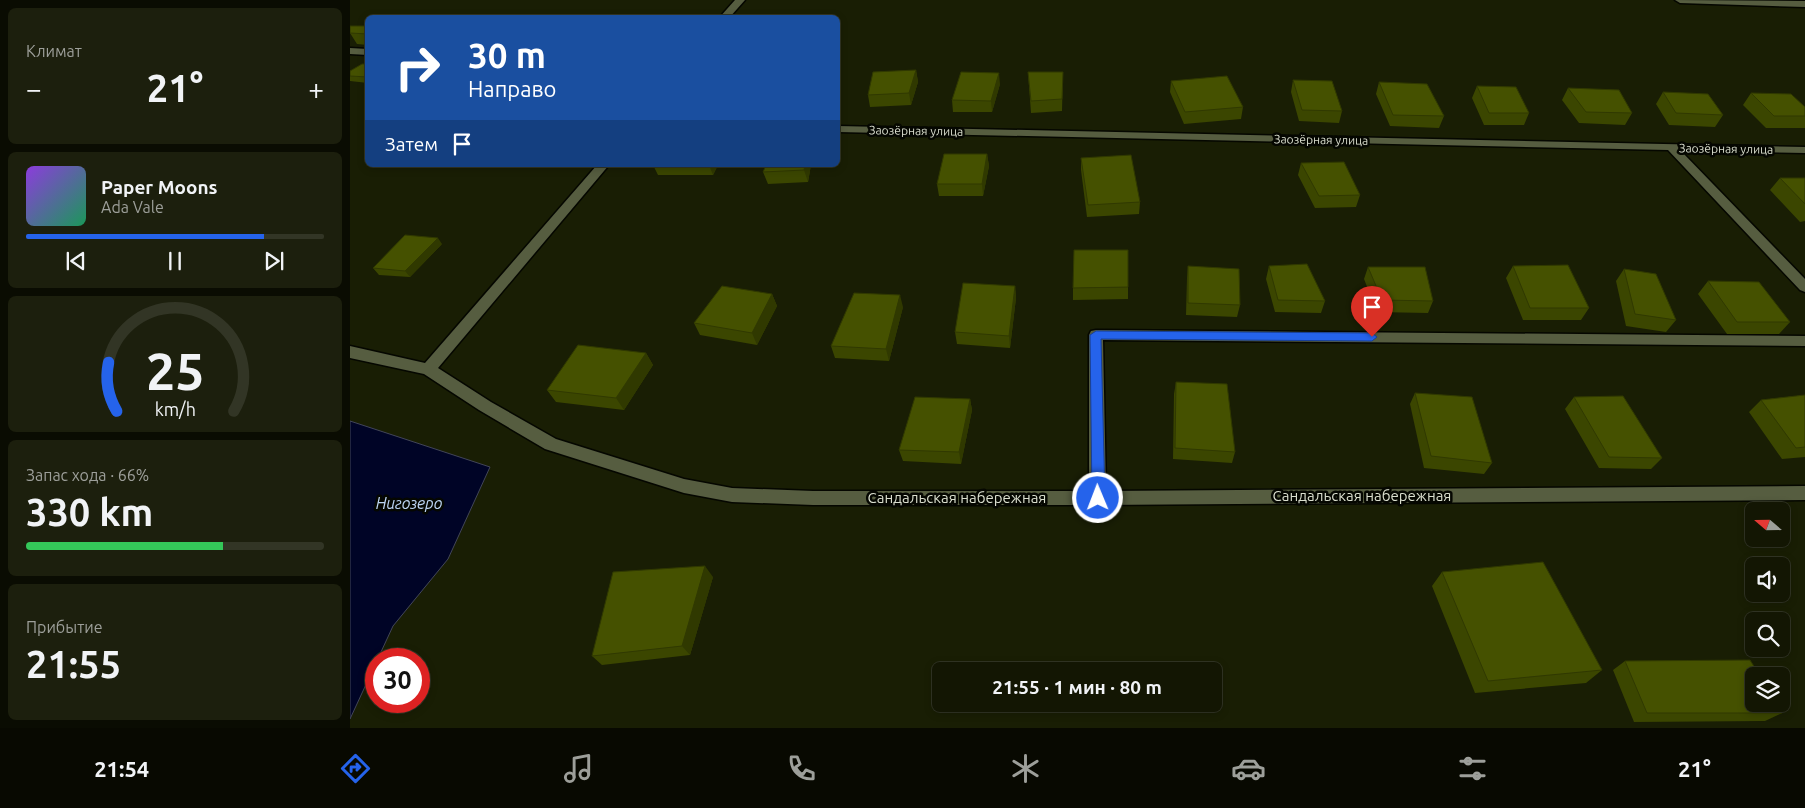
<!DOCTYPE html>
<html lang="ru">
<meta charset="utf-8">
<style>
:root{--surface:#131603;--page:#1c1f0d;--text:#f1f3f6;--muted:#9d9f9a;--line:#323525;--accent:#2563eb}
body{margin:0;font-family:Ubuntu,sans-serif;background:var(--page);color:var(--text);height:100vh;display:flex;flex-direction:column;font-size:19px;white-space:nowrap}
*{box-sizing:border-box;margin:0}
p{font-size:16px;color:var(--muted)}
.icon{flex:none;width:28px;height:28px;fill:none;stroke:currentColor;stroke-width:2;stroke-linecap:round;stroke-linejoin:round}
.map{position:relative;flex:1;overflow:hidden}
.side{display:flex;flex-direction:column;gap:8px;padding:8px;background:#0a0c02;width:350px}
.side>*{flex:none}
.hud{position:absolute;left:15px;top:15px;width:475px;height:152px;border-radius:8px;box-shadow:0 2px 8px #0003,0 0 0 1px var(--line);background:#1a4fa0;color:#fff;overflow:hidden}
.needle{width:32px;rotate:290deg}
.controls{position:absolute;left:1395px;top:502px;display:grid;gap:10px}
.controls a{display:grid;place-items:center;width:45px;height:45px;border-radius:8px;background:var(--surface);box-shadow:0 2px 8px #0003,0 0 0 1px var(--line);font-size:25px}
.speed{position:absolute;left:15px;top:648px;display:flex;gap:10px;font-size:25px;font-weight:700;text-align:center}
.speed>*{display:grid;place-content:center;width:65px;height:65px;border-radius:50%;background:var(--surface);box-shadow:0 2px 8px #0003,0 0 0 1px var(--line);line-height:1}
.speed .limit{border:8px solid #d22;background:#fff;color:#111}
.pin{position:absolute;display:grid;place-items:center;width:42px;height:42px;color:#fff;margin:-51px -21px;border-radius:50% 50% 50% 0;rotate:-45deg;box-shadow:0 0 5px #0007}
.pin .icon{rotate:45deg}
.me{position:absolute;width:55px;margin:-28px;rotate:359deg;stroke-linejoin:round;filter:drop-shadow(0 0 4px #0008)}
.turn{display:flex;align-items:center;gap:18px;height:105px;padding:0 20px;font-size:22px}
.turn .icon{width:65px;height:65px;stroke-width:2.5}
.turn b{display:block;font-size:35px;line-height:42px}
.then{display:flex;align-items:center;height:48px;padding:0 20px;background:#0003;gap:10px;font-size:19px}
.big{font-size:38px;font-weight:700;line-height:1.1}
.side .widget{flex:1;display:flex;flex-direction:column;justify-content:center;gap:8px;min-width:0;padding:0 18px;border-radius:8px;background:var(--page)}
.side .dial{align-items:center;gap:0}
.dial svg{height:130px;overflow:visible;fill:none;stroke:var(--line);stroke-width:7;stroke-linecap:round;text-anchor:middle}
.dial text{fill:var(--text);stroke:none}
.song{display:flex;align-items:center;gap:15px}
.cover{width:60px;height:60px;border-radius:8px;background:linear-gradient(135deg,hsl(270 70% 55%),hsl(150 70% 35%))}
.played{height:5px;border-radius:2px;background:linear-gradient(90deg,var(--accent) 80%,var(--line) 80%)}
.keys{display:flex;justify-content:space-around;direction:ltr}
.heat{display:flex;justify-content:space-between;align-items:center;font-size:28px;direction:ltr}
.charge{height:8px;border-radius:4px;background:linear-gradient(90deg,#34c759 66%,var(--line) 0)}
.trip{position:absolute;left:582px;top:662px;width:290px;height:50px;border-radius:8px;background:var(--surface);box-shadow:0 2px 8px #0003,0 0 0 1px var(--line);font-weight:700;line-height:50px;text-align:center}
.menu{display:flex;height:80px;justify-content:space-around;align-items:center;background:#080901;color:var(--muted)}
.menu .icon{width:35px;height:35px}
.menu .selected{color:var(--accent)}
.menu b{font-size:22px;color:var(--text)}
main{display:flex;flex:1;min-height:0}
.map>svg:first-child{display:block}
</style>
<main>
<section class="side">
<div class="widget"><p>Климат</p>
<div class="heat"><a>−</a><b class="big">21°</b><a>+</a></div>
</div>
<div class="widget">
<div class="song"><i class="cover"></i><div><b>Paper Moons</b><p>Ada Vale</p></div></div>
<div class="played"></div>
<div class="keys"><svg class="icon" aria-label="previous" viewBox="0 0 24 24"><path d="M18 5L8 12l10 7zM5 5v14"/></svg><svg class="icon" aria-label="pause" viewBox="0 0 24 24"><path d="M8 5v14M16 5v14"/></svg><svg class="icon" aria-label="next" viewBox="0 0 24 24"><path d="M6 5l10 7-10 7zM19 5v14"/></svg></div>
</div>
<div class="widget dial"><svg viewBox="0 0 100 80">
<path d="M14 69A42 42 0 1 1 86 69"/>
<path d="M14 69A42 42 0 0 1 9 39" stroke="#2563eb"/>
<text x="50" y="56" font-size="32" font-weight="700">25</text>
<text x="50" y="72" font-size="11">km/h</text>
</svg></div>
<div class="widget"><p>Запас хода · 66%</p><b class="big">330 km</b><div class="charge"></div></div>
<div class="widget"><p>Прибытие</p><b class="big">21:55</b></div>
</section>
<div class="map">
<svg width="1455" height="728" viewBox="0 0 1455 728">
<rect width="100%" height="100%" fill="#191e04"/>
<!-- water -->
<path fill="#000426" stroke="#424659" d="M0,421L140,467L98,559L43,626L0,719Z"/>
<g fill="none" stroke-linecap="round" stroke-linejoin="round">
<!-- minor casing -->
<g stroke="#050700" stroke-width="3">
<path id="minor" d="M385,0H395L379,18H369Z
M1325,0L1455,1V7L1330,3Z
M0,48L18,49V55L0,54Z
M488,126L1455,147V153L1331,151L1455,279V292L1450,290L1318,150L488,132Z
M247,165H259L88,368L141,402L206,439L334,479L382,488L463,491H739V335L741,331L746,330L1455,336V346L753,340L756,491L1455,486V500L748,505H463L382,502L334,493L195,449L129,410L74,374L0,358V346L75,363Z"/>
</g>
<!-- minor -->
<use href="#minor" fill="#565d40" fill-rule="evenodd"/>
</g>
<!-- wall -->
<path fill="#3b4600" d="M0,26H18V45L7,44L0,33Z
M18,64V83L0,81V71Z
M566,70L568,82L561,105L520,107L518,95Z
M678,72H713L712,111L681,113Z
M943,80L992,111L989,123L949,121L941,92Z
M821,81L893,107L891,119L834,124L820,92Z
M1029,82L1094,116L1089,128L1040,126L1026,94Z
M650,84L642,112H603L602,100Z
M1127,86L1179,113L1174,125H1134L1122,98Z
M1218,88L1282,113L1275,125L1229,123L1212,100Z
M1313,92L1373,115L1365,127L1319,125L1306,104Z
M1401,93L1455,107V128H1416L1393,105Z
M637,154L639,166L633,196H589L587,184Z
M731,158L790,202L789,214L737,217L731,170Z
M951,163L1010,195L1006,207L965,208L948,175Z
M303,165H368L363,175H308Z
M461,165L458,182L418,184L413,172Z
M1430,178H1455V221L1450,222L1420,190Z
M92,244L60,277L29,275L23,268Z
M838,266L890,305L887,317L836,315L837,278Z
M919,266L975,301L971,313L925,312L916,279Z
M1163,266L1239,308L1231,320H1173L1156,278Z
M1018,267L1083,301L1078,313L1027,312L1014,279Z
M1274,269L1326,320L1316,332L1276,326L1266,281Z
M1358,281L1440,322L1429,334H1377L1348,294Z
M665,286L666,298L660,348L607,344L605,332Z
M778,287V299L723,300V288Z
M422,294L427,306L407,345L350,335L344,323Z
M553,307L539,361L485,358L481,346Z
M296,353L303,365L274,410L206,402L197,390Z
M826,382L885,452L882,463L823,459L824,394Z
M1065,393L1142,463L1134,474L1074,468L1060,404Z
M1455,395V457L1432,459L1399,412L1411,400Z
M1224,397L1312,458L1301,469L1249,468L1215,409Z
M620,399L622,410L611,464L553,461L549,450Z
M1092,572L1252,670L1236,683L1125,693L1082,586Z
M363,577L340,655L252,665L242,656Z
M1275,661L1432,713L1415,721L1284,722L1263,670Z"/>
<!-- shaded-wall -->
<path fill="#303900" d="M566,70L568,82L561,105L559,93Z
M649,73L650,84L642,112L641,101Z
M637,154L639,166L633,196L632,184Z
M359,165H368L363,175Z
M455,165H461L458,182L454,170Z
M88,238L92,244L60,277L55,271Z
M665,286L666,298L660,348L659,336Z
M422,294L427,306L407,345L402,333Z
M550,295L553,307L539,361L536,349Z
M296,353L303,365L274,410L266,398Z
M620,399L622,410L611,464L609,452Z
M355,566L363,577L340,655L332,646Z"/>
<!-- building -->
<path fill="#455100" stroke="#303900" d="M0,26H18V34L0,33Z
M12,64H18V77L0,76V71Z
M566,70L559,93L518,95L523,72Z
M611,72L649,73L641,101L602,100Z
M678,72H713L712,99L681,101Z
M877,76L893,107L835,112L821,81Z
M943,80L982,81L992,111L952,110Z
M1029,82L1077,84L1094,116L1043,115Z
M1127,86L1166,87L1179,113H1139Z
M1218,88L1269,90L1282,113L1236,112Z
M1313,92L1358,94L1373,115L1326,113Z
M1401,93L1441,94L1455,107V116H1424Z
M594,154H637L632,184H587Z
M781,155L790,202L738,205L731,158Z
M994,162L1010,195L969,196L951,163Z
M416,165H455L454,170L413,172Z
M1430,178H1455V204Z
M55,235L88,238L55,271L23,268Z
M724,250H778V287L723,288Z
M957,264L975,301L928,300L919,266Z
M1218,265L1239,308H1180L1163,266Z
M838,266L889,269L890,305L838,303Z
M1018,267H1075L1083,301L1032,300Z
M1274,269L1306,274L1326,320L1285,314Z
M1358,281L1409,282L1440,322H1387Z
M613,283L665,286L659,336L605,332Z
M372,286L422,294L402,333L344,323Z
M504,293L550,295L536,349L481,346Z
M228,345L296,353L266,398L197,390Z
M826,382L877,384L885,452L825,448Z
M1065,393L1122,397L1142,463L1081,456Z
M1455,395V447L1446,448L1411,400Z
M1273,396L1312,458L1259,457L1224,397Z
M565,397L620,399L609,452L549,450Z
M1193,562L1252,670L1138,681L1092,572Z
M355,566L332,646L242,656L263,572Z
M1400,660L1410,676H1404V704H1426L1432,713H1297L1275,661Z"/>
<!-- route -->
<path fill="#2563eb" stroke="#184099" d="M746,331L1022,333L1027,337L1022,341L751,339L755,498L753,502L748,504L744,502L742,498L740,335Z"/>
<g text-anchor="middle" stroke-width="5" stroke-linejoin="round" paint-order="stroke">
<!-- far-street labels -->
<g font-size="12" fill="#dbdfcf" stroke="#050701">
<text transform="translate(566 131) rotate(1)" y="4">Заозёрная улица</text>
<text transform="translate(971 140) rotate(1)" y="4">Заозёрная улица</text>
<text transform="translate(1376 149) rotate(1)" y="4">Заозёрная улица</text>
</g>
<!-- street labels -->
<g font-size="15" fill="#dbdfcf" stroke="#050701">
<text x="1012" y="501">Сандальская набережная</text>
<text x="607" y="503">Сандальская набережная</text>
</g>
<!-- water labels -->
<g font-size="16" font-style="italic" fill="#bcd4f3" stroke="#050701">
<text x="59" y="509">Нигозеро</text>
</g>
</g>
</svg>
<div class="controls">
<a><svg class="needle" viewBox="-14 -14 28 28"><path d="M0-13l5 13h-10z" fill="#e53935"/><path d="M0 13l5-13h-10z" fill="#9d9f9a"/></svg></a>
<a><svg class="icon" aria-label="sound" viewBox="0 0 24 24"><path d="M4 9h4l5-4v14l-5-4H4zM17 9q2 3 0 6"/></svg></a>
<a><svg class="icon" aria-label="search" viewBox="0 0 24 24"><circle cx="10" cy="10" r="6"/><path d="M15 15l6 6"/></svg></a>
<a><svg class="icon" aria-label="layers" viewBox="0 0 24 24"><path d="M12 4l9 5-9 5-9-5zM3 14l9 5 9-5"/></svg></a>
</div>
<div class="speed"><div class="limit">30</div></div>
<div class="pin" style="left:1022px;top:337px;background:#d93025"><svg class="icon" aria-label="arrive" viewBox="0 0 24 24"><path d="M6 21V4h12l-3 4 3 4H6"/></svg></div>
<svg class="me" style="left:748px;top:498px" viewBox="-20 -20 40 40"><circle r="17" fill="#2563eb" stroke="#fff" stroke-width="3"/><path d="M0-11L8 9 0 5-8 9z" fill="#fff"/></svg>
<div class="trip">21:55 · 1 мин · 80 m</div>
<div class="hud">
<div class="turn"><svg class="icon" aria-label="right" viewBox="0 0 24 24"><path d="M7 20v-9h11M14 6l5 5-5 5"/></svg><div><b>30 m</b>Направо</div></div>
<div class="then">Затем<svg class="icon" aria-label="arrive" viewBox="0 0 24 24"><path d="M6 21V4h12l-3 4 3 4H6"/></svg></div>
</div>
</div>
</main>
<nav class="menu">
<b>21:54</b>
<svg class="icon selected" aria-label="directions" viewBox="0 0 24 24"><path d="M12 3l9 9-9 9-9-9zM9 14v-3h6M13 9l2 2-2 2"/></svg>
<svg class="icon" aria-label="music" viewBox="0 0 24 24"><path d="M9 18V5l10-2v13"/><circle cx="6" cy="18" r="3"/><circle cx="16" cy="16" r="3"/></svg>
<svg class="icon" aria-label="phone" viewBox="0 0 24 24"><path d="M5 4h4l2 5-3 2q2 4 5 5l2-3 5 2v4C11 20 4 13 5 4z"/></svg>
<svg class="icon" aria-label="climate" viewBox="0 0 24 24"><path d="M12 3v18M4 7l16 10M4 17L20 7"/></svg>
<svg class="icon" aria-label="car" viewBox="0 0 24 24"><path d="M5 17H2v-5l4-1 3-4h7l3 4 3 1v5h-3M9 17h6M6 11h13"/><circle cx="7" cy="17" r="2"/><circle cx="17" cy="17" r="2"/></svg>
<svg class="icon" aria-label="filters" viewBox="0 0 24 24"><path d="M4 7h16M4 17h16"/><circle cx="9" cy="7" r="2"/><circle cx="15" cy="17" r="2"/></svg>
<b>21°</b>
</nav>
